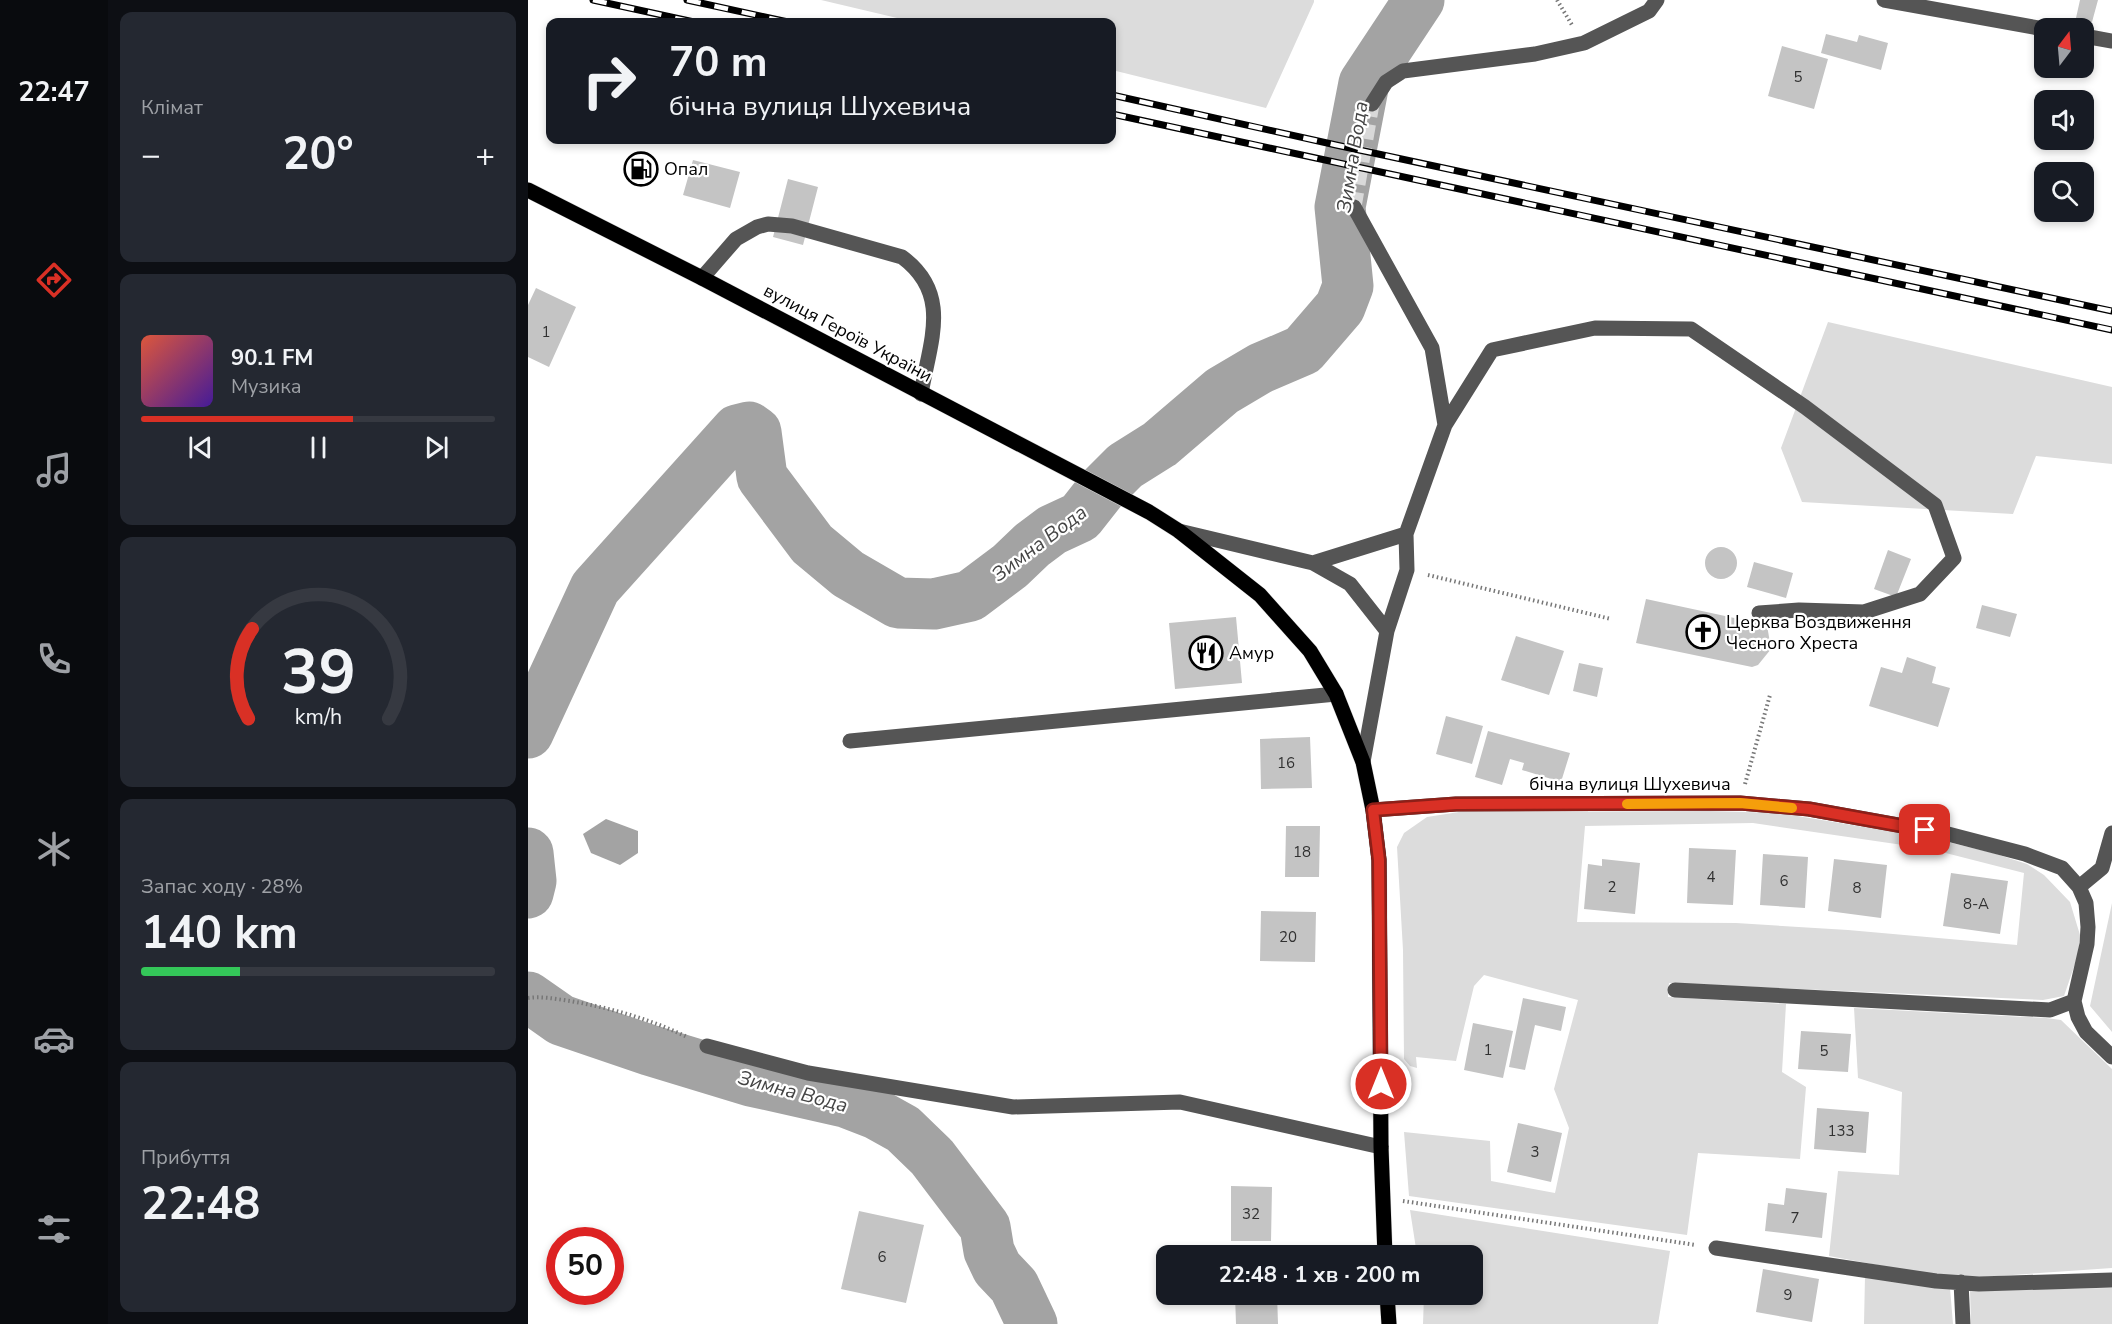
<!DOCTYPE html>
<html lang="uk">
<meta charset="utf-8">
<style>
:root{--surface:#171b24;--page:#242831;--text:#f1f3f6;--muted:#9ea1a6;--line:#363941;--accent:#d93025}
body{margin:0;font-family:"Nunito Sans",sans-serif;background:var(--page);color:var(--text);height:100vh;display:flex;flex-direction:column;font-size:22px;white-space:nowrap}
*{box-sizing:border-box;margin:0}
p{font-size:20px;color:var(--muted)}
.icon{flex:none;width:33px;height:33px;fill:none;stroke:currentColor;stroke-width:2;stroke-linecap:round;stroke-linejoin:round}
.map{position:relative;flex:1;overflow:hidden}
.drawer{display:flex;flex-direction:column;gap:12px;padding:12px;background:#0d0f14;width:420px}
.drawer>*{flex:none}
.top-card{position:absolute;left:18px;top:18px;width:570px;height:126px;border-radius:12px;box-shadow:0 3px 9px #0003;background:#171b24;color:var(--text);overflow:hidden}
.needle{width:39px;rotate:16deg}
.tools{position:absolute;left:1506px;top:18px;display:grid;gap:12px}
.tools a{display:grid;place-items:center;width:60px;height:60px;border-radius:12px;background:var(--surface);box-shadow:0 3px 9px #0003;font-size:30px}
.speed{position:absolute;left:18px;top:1227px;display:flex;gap:12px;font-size:30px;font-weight:700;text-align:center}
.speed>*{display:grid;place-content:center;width:78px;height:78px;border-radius:50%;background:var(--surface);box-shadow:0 3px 9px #0003;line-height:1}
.speed .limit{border:9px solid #d22;background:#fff;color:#111}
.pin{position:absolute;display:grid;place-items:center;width:51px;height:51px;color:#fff;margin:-26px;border-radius:12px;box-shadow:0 3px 9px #0006}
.me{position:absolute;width:66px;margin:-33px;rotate:0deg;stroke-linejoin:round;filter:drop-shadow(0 0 4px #0008)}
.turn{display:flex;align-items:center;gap:21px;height:126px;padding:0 24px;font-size:27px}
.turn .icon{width:78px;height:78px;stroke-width:2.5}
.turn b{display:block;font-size:42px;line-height:51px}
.big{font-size:45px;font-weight:700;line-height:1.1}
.drawer .card{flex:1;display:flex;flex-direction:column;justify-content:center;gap:9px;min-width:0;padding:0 21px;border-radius:12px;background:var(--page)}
.drawer .dial{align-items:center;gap:0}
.dial svg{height:156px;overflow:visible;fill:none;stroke:var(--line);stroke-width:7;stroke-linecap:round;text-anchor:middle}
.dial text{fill:var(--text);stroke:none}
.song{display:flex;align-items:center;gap:18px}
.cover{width:72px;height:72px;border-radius:9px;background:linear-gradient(135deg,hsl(10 70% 55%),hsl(260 70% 35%))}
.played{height:6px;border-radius:3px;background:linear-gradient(90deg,var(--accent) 60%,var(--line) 60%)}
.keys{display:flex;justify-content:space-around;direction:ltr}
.heat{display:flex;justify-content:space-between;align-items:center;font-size:33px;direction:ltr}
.charge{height:9px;border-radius:4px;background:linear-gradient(90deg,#34c759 28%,var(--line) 0)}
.trip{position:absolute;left:628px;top:1245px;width:327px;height:60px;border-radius:12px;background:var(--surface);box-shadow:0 3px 9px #0003;font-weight:700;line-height:60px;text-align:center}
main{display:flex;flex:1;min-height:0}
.menu{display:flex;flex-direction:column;width:108px;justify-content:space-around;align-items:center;background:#090b0e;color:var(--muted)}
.menu .icon{width:42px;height:42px}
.menu .on{color:var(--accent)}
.menu b{font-size:27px;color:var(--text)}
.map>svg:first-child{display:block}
</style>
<main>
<nav class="menu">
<b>22:47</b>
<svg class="icon on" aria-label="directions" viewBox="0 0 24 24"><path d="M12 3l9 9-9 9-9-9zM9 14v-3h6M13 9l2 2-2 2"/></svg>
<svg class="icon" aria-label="music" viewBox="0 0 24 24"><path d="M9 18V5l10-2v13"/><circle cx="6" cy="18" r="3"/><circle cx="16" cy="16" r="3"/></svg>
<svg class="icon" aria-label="phone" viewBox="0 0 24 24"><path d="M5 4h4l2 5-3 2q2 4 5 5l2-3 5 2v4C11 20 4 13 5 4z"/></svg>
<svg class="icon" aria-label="climate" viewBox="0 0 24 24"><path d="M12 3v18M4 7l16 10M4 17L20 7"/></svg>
<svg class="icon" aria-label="car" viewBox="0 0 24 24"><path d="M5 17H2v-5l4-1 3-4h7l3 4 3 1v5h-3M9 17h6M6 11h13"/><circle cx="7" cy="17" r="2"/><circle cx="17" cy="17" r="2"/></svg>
<svg class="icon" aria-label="filters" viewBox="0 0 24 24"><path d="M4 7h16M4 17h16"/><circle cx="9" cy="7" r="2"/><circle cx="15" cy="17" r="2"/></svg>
</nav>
<section class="drawer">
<div class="card"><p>Клімат</p>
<div class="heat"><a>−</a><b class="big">20°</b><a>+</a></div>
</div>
<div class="card">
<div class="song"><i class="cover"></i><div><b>90.1 FM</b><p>Музика</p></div></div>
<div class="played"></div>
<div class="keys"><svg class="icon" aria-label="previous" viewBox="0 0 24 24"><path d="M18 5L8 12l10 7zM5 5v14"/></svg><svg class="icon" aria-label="pause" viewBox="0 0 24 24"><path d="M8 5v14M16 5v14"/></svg><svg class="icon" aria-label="next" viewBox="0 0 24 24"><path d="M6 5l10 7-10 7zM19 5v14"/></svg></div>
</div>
<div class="card dial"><svg viewBox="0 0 100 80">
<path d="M14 69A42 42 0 1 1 86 69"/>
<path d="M14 69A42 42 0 0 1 16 23" stroke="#d93025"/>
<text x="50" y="56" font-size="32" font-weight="700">39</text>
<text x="50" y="72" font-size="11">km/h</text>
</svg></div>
<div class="card"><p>Запас ходу · 28%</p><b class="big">140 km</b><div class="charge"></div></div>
<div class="card"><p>Прибуття</p><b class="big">22:48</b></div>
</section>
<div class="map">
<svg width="1584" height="1324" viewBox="0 0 1584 1324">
<rect width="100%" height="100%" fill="#fff"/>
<!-- green -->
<path fill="#dcdcdc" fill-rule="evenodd" d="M293,0H786V2L738,108L584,70V22H386Z
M1300,322L1584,387V464L1508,456L1485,514L1274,502L1253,448Z
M1182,811L1251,813L1403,838L1465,853L1499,864L1516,875L1542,902L1552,935L1550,955L1536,996L1515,1000L1141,983L1140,997L1258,1004L1254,1072L1278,1087L1272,1159L1170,1153L1159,1235L881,1196L876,1132L962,1141L963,1181L1027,1193L1041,1128L1026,1089L1050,1000L956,975L946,986L928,1061L888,1057L889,1068L882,1066L876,1059L875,950L869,847L876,833L899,817L931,812ZM1225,823L1402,849L1496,873L1489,945L1320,930L1208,923L1049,922L1057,826Z
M1584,903V1032L1562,1006Z
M1326,1008L1518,1018L1533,1020L1584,1069V1268L1455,1277L1409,1276L1301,1256L1310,1171L1371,1175L1374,1092L1330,1078Z
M882,1210L1142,1251L1130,1324H895L896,1295L945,1294V1256L889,1255Z
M1337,1276L1422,1288L1425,1324H1336Z
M1584,1288V1324H1443L1442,1290Z"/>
<!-- water -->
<path fill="#a3a3a3" d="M78,819L110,831V853L92,865L63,853L55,834Z"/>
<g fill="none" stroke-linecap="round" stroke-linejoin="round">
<!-- river -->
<path stroke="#a3a3a3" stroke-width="51" d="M0,733L67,588L209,430L221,427L228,432L234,477L284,544L320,574L370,603L406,604L442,596L482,566L504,545L524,530L552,517L574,489L597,466L632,444L694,391L733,368L775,350L812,307L820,286L812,207L836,83L891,0
M0,853L3,881L0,893
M0,997L33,1020L121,1050L223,1081L317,1102L348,1114L375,1129L404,1157L457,1227L461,1251L469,1268L486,1286L504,1324"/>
</g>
<!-- building -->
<path fill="#c4c4c4" d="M1552,0H1570L1564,22L1548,18Z
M1298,34L1329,42L1331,35L1360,43L1353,70L1293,53Z
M1254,46L1300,59L1286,109L1240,96Z
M165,160L212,172L202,208L155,195Z
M260,179L290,187L275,245L245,237Z
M8,288L48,307L21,367L0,357V305Z
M1177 563a16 16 0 1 1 32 0a16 16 0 1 1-32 0Z
M1360,550L1383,559L1368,597L1346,589Z
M1226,562L1265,573L1258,598L1219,587Z
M1118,599L1239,625L1243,649L1230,665L1224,667L1108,643Z
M1454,605L1489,614L1482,637L1448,628Z
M708,617L714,683L647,689L641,623Z
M988,636L1036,651L1021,695L973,680Z
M1379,657L1408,667L1404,683L1422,688L1410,727L1341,706L1353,667L1374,673Z
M1051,663L1075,668L1069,697L1045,691Z
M918,716L955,726L944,764L908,754Z
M960,731L1042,753L1033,782L994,770L996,763L982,759L974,785L947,777Z
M782,737L784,788L733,789L732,739Z
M758,826H792L791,877H757Z
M1161,848L1208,850L1205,905L1159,903Z
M1235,854L1280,857L1277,908L1232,905Z
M1074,859L1112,863L1107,914L1056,909L1060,864L1074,866Z
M1306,859L1359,865L1353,918L1300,911Z
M1423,873L1480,881L1472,934L1415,926Z
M733,911L788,912L787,962L732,961Z
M995,998L1038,1007L1033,1031L1007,1025L997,1070L981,1067Z
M945,1023L985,1031L975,1078L936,1070Z
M1273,1031L1323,1034L1320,1072L1270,1069Z
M1289,1108L1341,1112L1338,1153L1286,1149Z
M990,1123L1034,1133L1023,1182L979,1172Z
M703,1186L744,1187L743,1241H703Z
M1258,1188L1299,1193L1294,1238L1237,1231L1240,1203L1256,1205Z
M331,1211L396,1225L378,1303L313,1289Z
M1235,1269L1291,1279L1284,1322L1228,1312Z
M707,1294H749L750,1324H708Z"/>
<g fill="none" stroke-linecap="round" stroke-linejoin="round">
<!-- minor-tunnel -->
<path stroke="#d9d9d9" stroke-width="15" stroke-dasharray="15 8" stroke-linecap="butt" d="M826,207L844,104"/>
<!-- major casing -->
<g stroke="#dbdbdb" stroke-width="16">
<path id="major" d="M0,190L174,278L621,512L651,531L732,595L782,651L808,694L835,762L845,810L851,860L853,1147L857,1256
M859,1294L861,1324"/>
</g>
<!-- path -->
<path stroke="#777" stroke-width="4" stroke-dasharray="1.5 3" stroke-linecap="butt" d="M1029,0L1044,25
M900,575L1083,619
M1217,784L1242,695
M0,998C14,996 28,999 42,1001C83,1008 122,1019 159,1037
M875,1201L1168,1245"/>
<!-- minor -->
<path stroke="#555" stroke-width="15" d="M1356,0L1516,29
M1556,36L1584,41
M844,104L858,82L875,71L1007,54L1056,43L1121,11L1129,0
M826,207L904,348L917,425L878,534L879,570L859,631L835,762
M174,278L208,239L229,227L240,224L264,226L374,257C424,294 402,341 393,394
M917,425L964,350L1067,328L1163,329L1277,407L1407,505L1426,558L1392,594L1336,612L1271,610L1231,613
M651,531L785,563L878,534
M785,563L822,584L859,631
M322,741L808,694
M845,810L928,804L1212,803L1281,809L1420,834L1497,854L1534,868L1551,887L1558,903L1560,927L1559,944L1546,1001L1550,1017L1558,1032L1584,1057
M1551,887L1574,868L1584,833
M1147,990L1522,1010L1546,1001
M179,1046L280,1073L485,1107L652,1102L853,1147
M1188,1248L1408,1281L1451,1284L1584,1280
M1433,1282L1435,1324"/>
<!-- major -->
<use href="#major" stroke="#000" stroke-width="15"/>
<!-- rail casing -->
<g stroke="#000" stroke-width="7">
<path id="rail" d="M65,0L166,22
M159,0L260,22
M584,95L808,145L1584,311
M584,114L1584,330"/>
</g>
<!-- rail -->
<use href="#rail" stroke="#fff" stroke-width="4.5" stroke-dasharray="14" stroke-linecap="butt"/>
</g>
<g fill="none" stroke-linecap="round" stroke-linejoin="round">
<!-- route casing -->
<g stroke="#8d1f18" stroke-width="15">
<path id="route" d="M853,1084L851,860L845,810L928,804L1212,803L1281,809L1397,830"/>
</g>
<!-- route -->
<use href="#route" stroke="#d93025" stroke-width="10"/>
<!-- slow -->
<path stroke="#f59e0b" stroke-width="10" d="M1099,804L1212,803L1264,808"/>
</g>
<!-- icons -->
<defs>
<g id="fuel-ring" transform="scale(1.725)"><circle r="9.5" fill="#fff" stroke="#000" stroke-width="1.5"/><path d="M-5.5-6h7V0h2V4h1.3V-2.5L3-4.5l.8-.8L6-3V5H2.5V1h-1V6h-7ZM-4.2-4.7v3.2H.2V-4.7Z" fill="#000"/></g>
<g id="church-ring" transform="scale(1.725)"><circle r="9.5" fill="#fff" stroke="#000" stroke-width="1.5"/><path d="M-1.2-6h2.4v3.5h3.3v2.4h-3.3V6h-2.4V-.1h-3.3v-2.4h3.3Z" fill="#000"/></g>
<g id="restaurant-ring" transform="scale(1.725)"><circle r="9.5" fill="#fff" stroke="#000" stroke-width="1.5"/><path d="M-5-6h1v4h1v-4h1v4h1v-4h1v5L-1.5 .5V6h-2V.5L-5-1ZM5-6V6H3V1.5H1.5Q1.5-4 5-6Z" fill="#000"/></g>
</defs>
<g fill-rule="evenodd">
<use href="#fuel-ring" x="113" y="169"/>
<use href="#church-ring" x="1175" y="632"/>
<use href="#restaurant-ring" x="678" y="653"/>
</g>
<g text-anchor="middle" stroke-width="4.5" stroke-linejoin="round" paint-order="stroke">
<!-- number labels -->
<g font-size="15" fill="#313131">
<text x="1270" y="82">5</text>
<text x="18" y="337">1</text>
<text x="758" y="768">16</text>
<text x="774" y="857">18</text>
<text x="1183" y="882">4</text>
<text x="1256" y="886">6</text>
<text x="1084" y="892">2</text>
<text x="1329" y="893">8</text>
<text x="1448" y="909">8-А</text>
<text x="760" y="942">20</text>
<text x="960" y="1055">1</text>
<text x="1296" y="1056">5</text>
<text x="1313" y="1136">133</text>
<text x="1007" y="1157">3</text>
<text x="723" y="1219">32</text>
<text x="1267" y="1223">7</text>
<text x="354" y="1262">6</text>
<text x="1260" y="1300">9</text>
</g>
<!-- poi labels -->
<g font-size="18" fill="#000" stroke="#fff" text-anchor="start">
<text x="136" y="175">Опал</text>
<text x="1198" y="628">Церква Воздвиження<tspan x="1198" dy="21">Чесного Хреста</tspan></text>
<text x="701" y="659">Амур</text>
</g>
<!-- street labels -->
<g font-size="18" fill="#000" stroke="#fff">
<text transform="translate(320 333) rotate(28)" y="6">вулиця Героїв України</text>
<text x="1102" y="790">бічна вулиця Шухевича</text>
</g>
<!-- water labels -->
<g font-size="20" font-style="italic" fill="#444" stroke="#fff">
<text transform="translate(824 157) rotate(-81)" y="7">Зимна Вода</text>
<text transform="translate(511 543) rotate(-37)" y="7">Зимна Вода</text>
<text transform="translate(265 1091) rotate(15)" y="7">Зимна Вода</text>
</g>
</g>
</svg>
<div class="tools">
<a><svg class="needle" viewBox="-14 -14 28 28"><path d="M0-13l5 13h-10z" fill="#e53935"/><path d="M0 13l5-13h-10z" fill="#9ea1a6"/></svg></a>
<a><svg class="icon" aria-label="sound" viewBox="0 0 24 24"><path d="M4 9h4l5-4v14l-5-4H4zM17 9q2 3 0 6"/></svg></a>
<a><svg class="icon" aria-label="search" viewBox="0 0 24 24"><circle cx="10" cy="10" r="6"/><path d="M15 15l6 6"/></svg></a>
</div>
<div class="speed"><div class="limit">50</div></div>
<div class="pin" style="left:1397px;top:830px;background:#d93025"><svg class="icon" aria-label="arrive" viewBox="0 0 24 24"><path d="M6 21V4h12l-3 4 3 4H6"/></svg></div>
<svg class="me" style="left:853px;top:1084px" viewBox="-20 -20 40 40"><circle r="17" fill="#d93025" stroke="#fff" stroke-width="3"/><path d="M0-11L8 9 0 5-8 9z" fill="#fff"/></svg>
<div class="trip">22:48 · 1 хв · 200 m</div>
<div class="top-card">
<div class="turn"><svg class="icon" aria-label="right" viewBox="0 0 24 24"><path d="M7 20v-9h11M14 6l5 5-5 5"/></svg><div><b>70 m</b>бічна вулиця Шухевича</div></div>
</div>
</div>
</main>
